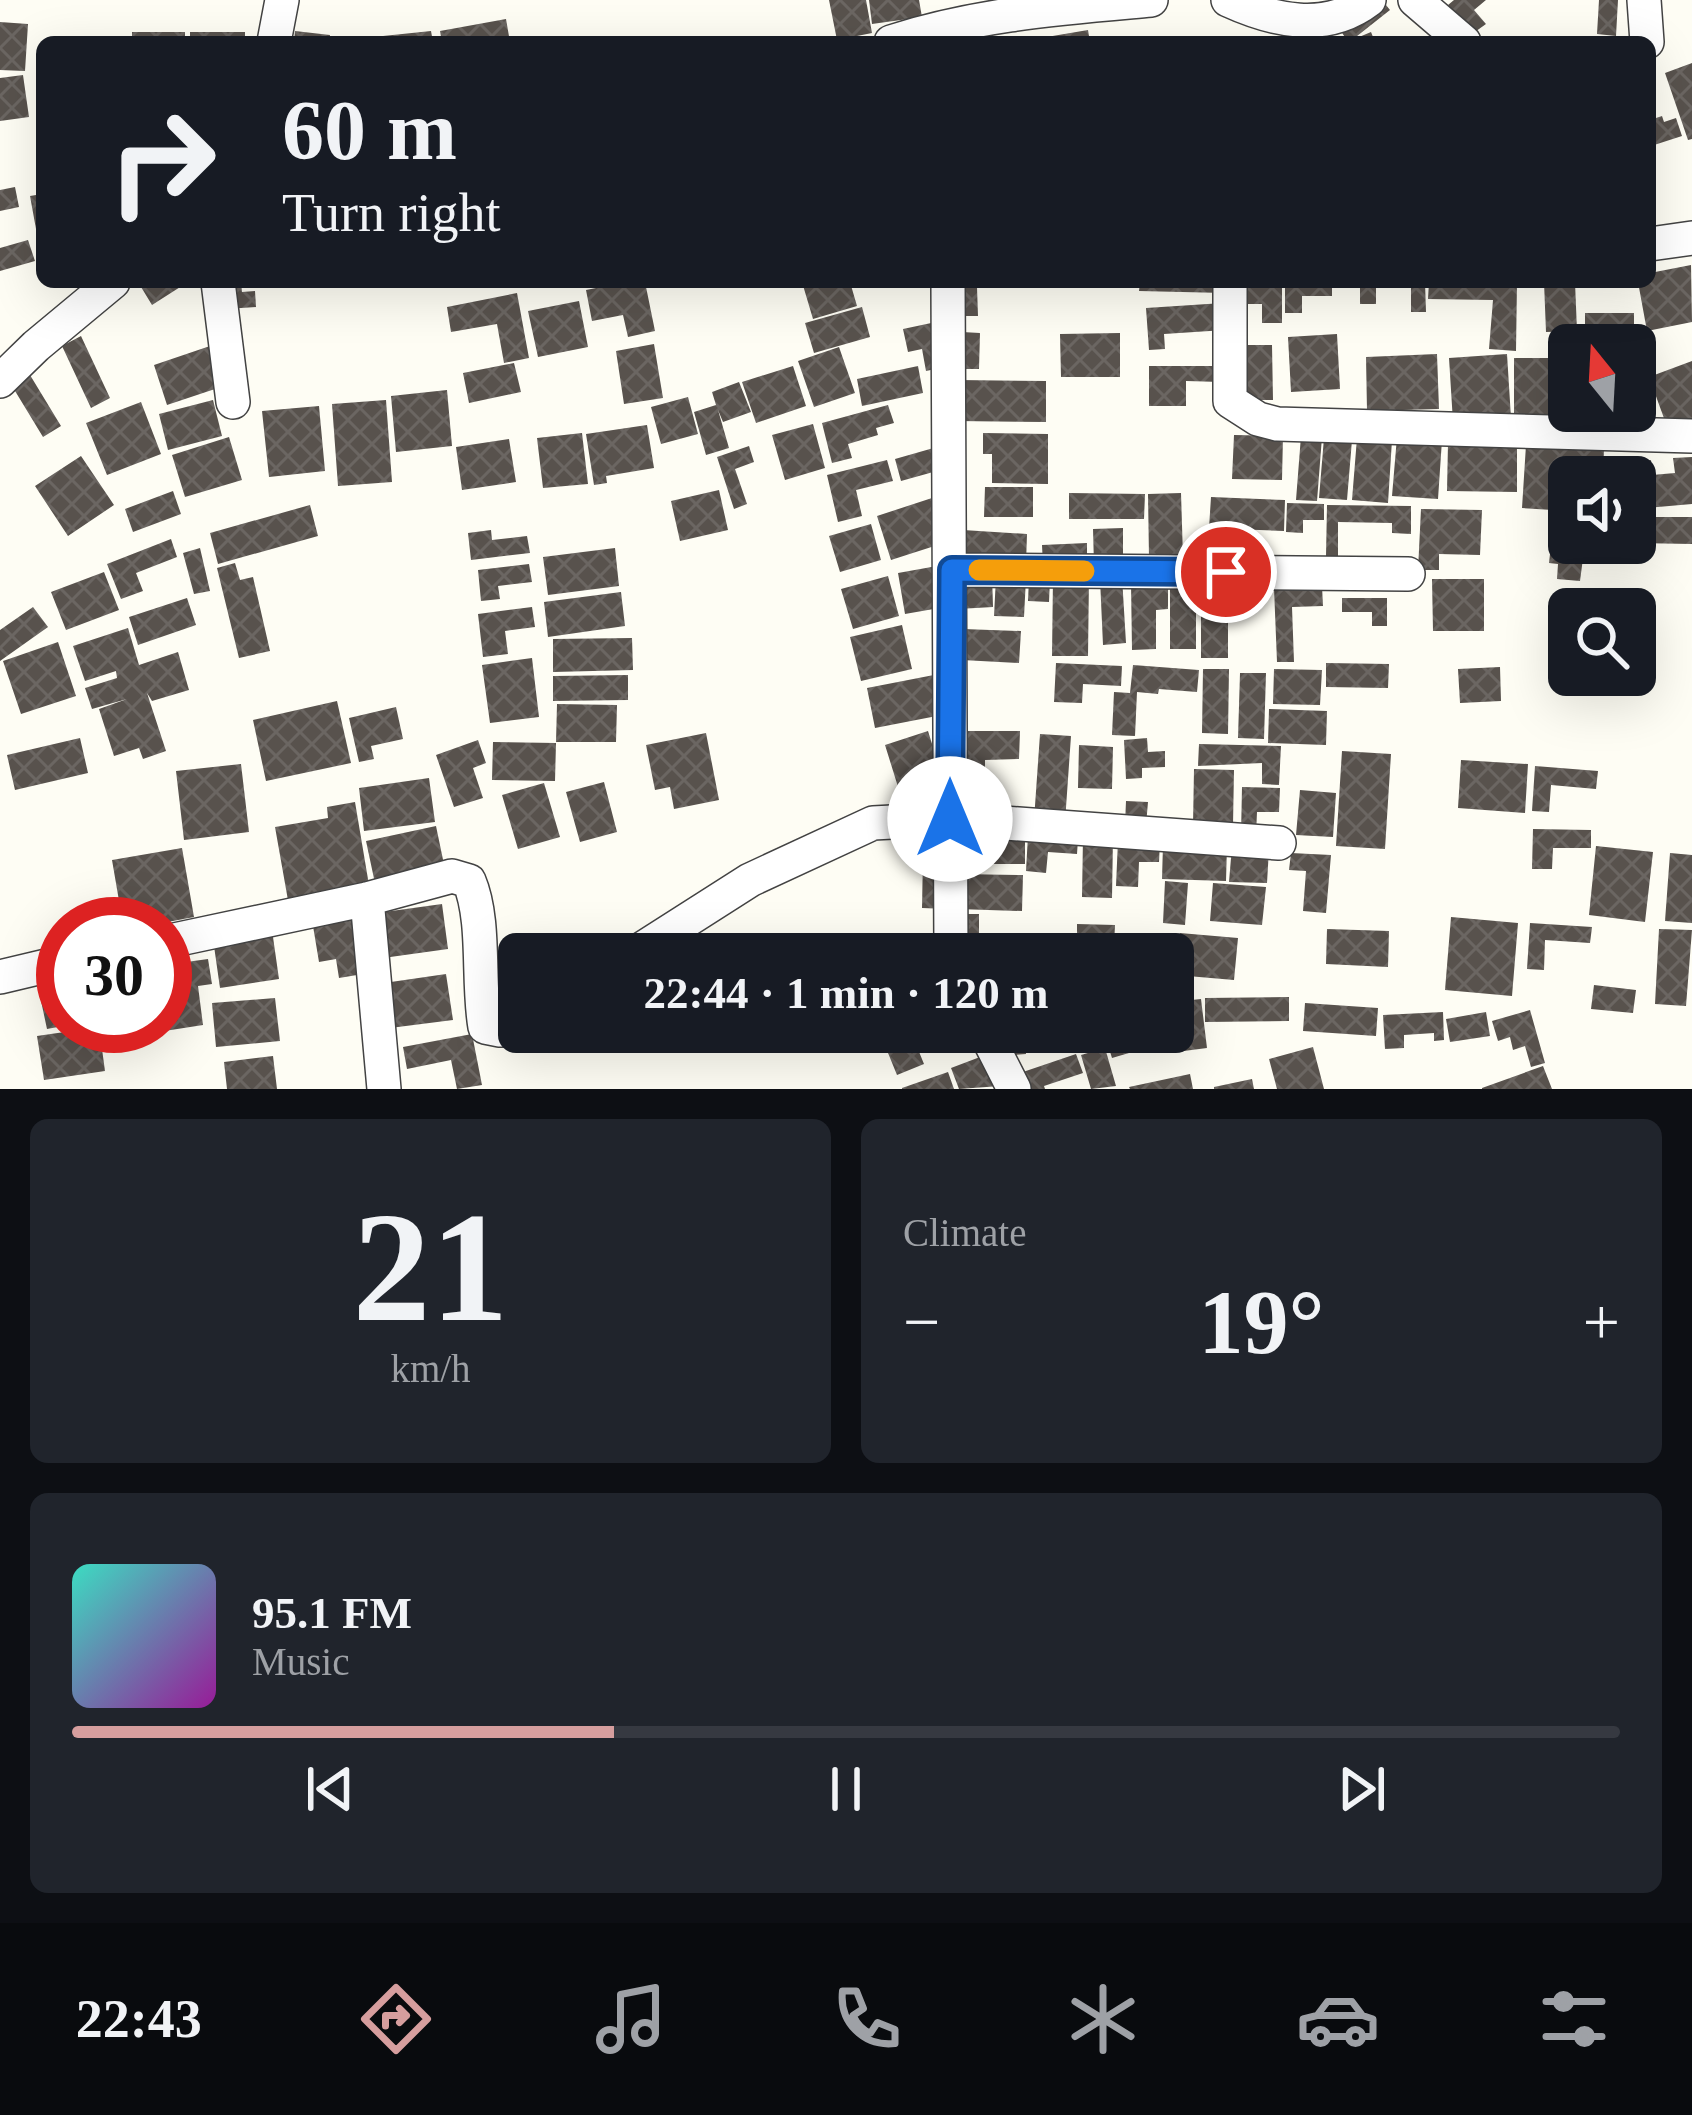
<!DOCTYPE html>
<meta charset="utf-8">
<style>
:root{--surface:#171b24;--page:#20242c;--text:#f1f3f6;--muted:#9ea1a6;--line:#363941;--accent:#d69e9e}
body{margin:0;font-family:Georgia,serif;background:var(--page);color:var(--text);height:100vh;display:flex;flex-direction:column;font-size:45px;white-space:nowrap}
*{box-sizing:border-box;margin:0}
p{font-size:39px;color:var(--muted)}
.icon{flex:none;width:66px;height:66px;fill:none;stroke:currentColor;stroke-width:2;stroke-linecap:round;stroke-linejoin:round}
.map{position:relative;height:1089px;overflow:hidden}
.sheet{display:flex;flex-direction:column;gap:30px;padding:30px;background:#0d0f14;flex:1}
.sheet>*{flex:none}
.banner{position:absolute;left:36px;top:36px;width:1620px;height:252px;border-radius:18px;box-shadow:0 12px 48px #0002;background:#171b24;color:var(--text);overflow:hidden}
.needle{width:78px;rotate:342deg}
.tools{position:absolute;left:1548px;top:324px;display:grid;gap:24px}
.tools a{display:grid;place-items:center;width:108px;height:108px;border-radius:18px;background:var(--surface);box-shadow:0 12px 48px #0002;font-size:60px}
.speed{position:absolute;left:36px;top:897px;display:flex;gap:24px;font-size:60px;font-weight:700;text-align:center}
.speed>*{display:grid;place-content:center;width:156px;height:156px;border-radius:50%;background:var(--surface);box-shadow:0 12px 48px #0002;line-height:1}
.speed .limit{border:18px solid #d22;background:#fff;color:#111}
.pin{position:absolute;display:grid;place-items:center;width:102px;height:102px;color:#fff;margin:-51px;border:6px solid #fff;border-radius:50%;box-shadow:0 3px 12px #0007}
.me{position:absolute;width:132px;margin:-66px;rotate:0deg;stroke-linejoin:round;filter:drop-shadow(0 0 9px #0008)}
.turn{display:flex;align-items:center;gap:42px;height:252px;padding:0 48px;font-size:54px}
.turn .icon{width:156px;height:156px;stroke-width:2.5}
.turn b{display:block;font-size:84px;line-height:102px}
.big{font-size:90px;font-weight:700;line-height:1.1}
.sheet .tile{flex:1;display:flex;flex-direction:column;justify-content:center;gap:18px;min-width:0;padding:0 42px;border-radius:18px;background:var(--page)}
.sheet .dial{align-items:center;gap:0}
.dial b{font-size:156px;line-height:1}
.song{display:flex;align-items:center;gap:36px}
.cover{width:144px;height:144px;border-radius:18px;background:linear-gradient(135deg,hsl(170 70% 55%),hsl(300 70% 35%))}
.played{height:12px;border-radius:6px;background:linear-gradient(90deg,var(--accent) 35%,var(--line) 35%)}
.keys{display:flex;justify-content:space-around;direction:ltr}
.heat{display:flex;justify-content:space-between;align-items:center;font-size:66px;direction:ltr}
.sheet .tiles{flex:1;display:grid;gap:30px;grid-template-columns:1fr 1fr}
.tile:last-child{grid-column:span 2}
.trip{position:absolute;left:498px;top:933px;width:696px;height:120px;border-radius:18px;background:var(--surface);box-shadow:0 12px 48px #0002;font-weight:700;line-height:120px;text-align:center}
.menu{display:flex;height:192px;justify-content:space-around;align-items:center;background:#090b0e;color:var(--muted)}
.menu .icon{width:84px;height:84px}
.menu .active{color:var(--accent)}
.menu b{font-size:54px;color:var(--text)}
.map>svg:first-child{display:block}
</style>
<div class="map">
<svg width="1692" height="1089" viewBox="0 0 1692 1089">
<defs>
<pattern id="building-cross-hatch" width="8" height="8" patternUnits="userSpaceOnUse" patternTransform="scale(3)"><rect width="8" height="8" fill="#58524d"/><path d="M0 0l8 8M0 8l8-8" fill="none" stroke="#6b6662"/></pattern>
</defs>
<rect width="100%" height="100%" fill="#fefdf4"/>
<!-- building -->
<path fill="url(#building-cross-hatch)" d="M829,0H866L872,33L837,40Z
M869,0H919L922,17L872,24Z
M1382,0L1390,10L1352,40L1371,32L1375,42H1348L1339,28Z
M1454,0H1486L1474,10L1486,24L1472,34L1448,5Z
M1599,0H1618L1616,36L1597,34Z
M506,19L510,42H442L440,31Z
M0,22L28,24L25,71L0,70Z
M1088,30L1090,42H1029V40Z
M295,31L330,35L329,42H294Z
M431,31L433,42H383V36Z
M132,32H185V42H132Z
M190,32H245V42H190Z
M1692,63V139L1688,140L1665,73Z
M23,75L29,117L0,121V78Z
M1662,116L1664,122L1676,118L1682,136L1651,146L1650,120Z
M15,187L19,207L0,211V190Z
M42,194V250L40,251L30,196Z
M28,240L35,261L0,271V248Z
M1691,265L1692,322L1647,331L1638,282H1650V273Z
M138,282H188L152,305Z
M224,282H241L242,292L255,291L256,307L226,309Z
M626,282H645L655,331L628,337L623,315L592,321L586,290Z
M802,282H850L857,306L813,319Z
M955,282H1012L1013,286L977,287L978,316H956Z
M1140,282H1225V293L1139,291Z
M1246,282H1282V323H1262V304H1247Z
M1285,282H1332V296H1302V313H1285Z
M1360,282H1376V304H1360Z
M1411,282H1425L1426,312H1411Z
M1429,282H1517L1516,351L1489,349L1493,300L1428,299Z
M1544,282H1575L1577,331L1546,332Z
M517,293L529,358L504,363L497,324L451,332L447,307Z
M579,301L588,347L538,357L528,311Z
M1223,303L1225,330L1164,334L1165,349L1149,350L1146,308Z
M862,307L870,337L814,353L805,323Z
M1585,313H1634V345H1585Z
M936,322L945,367L926,371L922,349L908,352L903,329Z
M962,332L980,333L979,369H960Z
M1120,333V377H1061L1060,334Z
M1337,334L1340,389L1291,392L1288,337Z
M81,336L110,398L91,408L62,346Z
M654,344L663,398L624,404L616,351Z
M1234,345H1272L1273,400H1235Z
M210,346L224,386L167,405L154,365Z
M839,347L855,393L814,407L798,361Z
M1563,352H1569V411H1600V422H1563Z
M1635,353H1645L1648,420L1604,422L1603,411H1635Z
M1437,354L1439,409L1367,411L1366,357Z
M1507,354L1511,418L1453,422L1449,358Z
M1514,358H1551V414H1514Z
M1692,361V424L1669,432L1649,377Z
M514,363L521,392L469,403L463,373Z
M793,366L806,406L756,423L742,382Z
M918,366L923,393L862,406L857,379Z
M1149,366H1221V382L1186,381V406H1149Z
M30,375L61,426L43,437L12,386Z
M957,380L1046,381V422L956,421Z
M739,382L751,412L723,422L718,410L729,448L706,455L694,412L716,405L712,392Z
M447,390L452,446L396,452L391,396Z
M688,397L698,434L661,444L651,407Z
M213,400L222,436L168,450L159,414Z
M386,400L392,482L338,486L332,404Z
M141,402L161,454L107,475L86,423Z
M888,405L894,423L876,428L878,435L848,444L852,458L832,463L822,423Z
M319,406L325,471L269,477L262,411Z
M813,424L825,468L785,480L772,435Z
M647,425L654,468L606,476L607,483L594,485L586,434Z
M582,433L588,484L543,488L537,438Z
M983,433L1048,434V484L992,483V454H983Z
M1234,435L1283,436L1282,480L1232,479Z
M1301,436L1322,437L1317,501L1296,500Z
M229,437L242,480L185,497L172,455Z
M1397,437L1442,440L1438,499L1392,496Z
M1324,438L1352,440L1347,500L1319,498Z
M1357,438L1392,440L1388,503L1352,500Z
M509,439L516,482L462,490L456,447Z
M1448,443L1517,444V492L1447,491Z
M1526,445L1604,449L1603,474L1569,477V511L1522,508Z
M749,446L754,462L735,469L747,504L734,509L717,457Z
M937,447L944,469L901,481L895,459Z
M81,456L114,505L68,536L35,486Z
M1692,457V504L1635,509L1631,461L1651,460L1652,475L1675,473L1673,458Z
M887,460L893,481L856,490L862,516L838,522L827,475Z
M985,487H1033V517H984Z
M719,490L728,530L680,541L671,501Z
M173,491L181,514L133,532L125,509Z
M1069,493L1145,494L1144,519H1069Z
M1181,493L1183,557L1149,558L1148,494Z
M1211,497L1285,500L1284,531L1209,528Z
M932,498L947,542L891,560L877,516Z
M1287,503L1324,504V520H1303V533L1286,532Z
M310,505L318,536L218,564L210,533Z
M1327,505L1411,506V534L1392,533V523L1338,522V556H1326Z
M1421,509L1482,510L1480,555L1439,554V570H1418Z
M1635,517H1692V544L1635,543Z
M871,524L881,560L840,572L829,536Z
M1123,528V565H1094L1093,529Z
M491,530L492,540L527,536L530,553L471,560L468,533Z
M963,530L1027,534L1026,564L961,561Z
M1552,536L1569,538V543H1585L1580,581L1557,579L1558,564L1549,563Z
M171,539L177,557L136,573L143,591L121,599L107,564Z
M1087,543V565L1043,566L1042,545Z
M200,548L210,591L194,594L183,553Z
M615,548L619,586L548,595L543,557Z
M235,563L240,580L253,577L270,651L239,658L217,568Z
M529,564L532,582L498,586L500,599L481,601L478,570Z
M937,566L945,607L905,614L898,573Z
M104,572L119,610L66,630L51,592Z
M992,574L993,607L958,609L957,575Z
M888,576L899,616L853,629L841,589Z
M996,577L1026,578L1024,617L994,616Z
M1053,577H1089L1088,656H1052Z
M1122,577L1126,643L1103,645L1100,579Z
M1029,578L1050,579L1049,602L1028,601Z
M1432,579H1484V631H1433Z
M1168,582V609L1156,610V649L1132,650L1131,583Z
M1170,584H1196V649H1170Z
M1201,585H1255V606H1228V658H1201Z
M1322,586L1323,606L1292,607L1294,662H1277L1274,588Z
M621,592L625,626L548,637L544,602Z
M187,598L196,625L138,645L129,617Z
M1342,598H1387V626H1372V612H1342Z
M33,607L48,627L0,661V630Z
M532,607L535,627L505,631L508,654L483,657L478,614Z
M902,625L912,669L861,681L850,637Z
M128,628L139,665L178,652L189,690L152,701L147,693L166,751L143,759L139,748L114,756L99,709L127,699L92,709L85,688L117,678L116,671L85,681L73,646Z
M963,629L1021,631L1019,663L962,660Z
M632,638L633,670L553,672V639Z
M58,642L76,696L21,714L3,661Z
M532,658L539,717L490,723L482,665Z
M1056,663L1122,666L1121,686L1083,684L1082,703L1054,702Z
M1326,663L1389,664L1388,688L1326,687Z
M1133,665L1199,670L1197,692L1159,689L1158,694L1137,692L1135,736L1112,735L1114,692L1130,693Z
M1500,667L1501,701L1460,703L1458,669Z
M1203,669H1229L1228,734L1202,733Z
M1274,669L1322,670L1320,705L1273,704Z
M1240,673H1266L1264,739L1238,738Z
M939,674L947,714L875,728L867,688Z
M628,675V700L553,701V676Z
M337,701L351,763L266,781L253,720Z
M557,704L617,705L616,742H556Z
M396,707L403,739L371,746L374,759L359,762L349,718Z
M1269,709L1327,711L1326,745L1268,743Z
M928,731L942,776L899,790L885,745Z
M961,731H1020L1019,759L985,760V780H960Z
M706,733L719,800L674,809L670,787L655,790L646,745Z
M1040,734L1071,736L1065,822L1034,820Z
M80,738L88,773L15,790L7,755Z
M1147,738L1148,752L1165,751V767L1142,768V778L1126,779L1124,740Z
M478,740L486,763L473,768L483,798L454,807L436,755Z
M493,742L556,743L555,781L492,780Z
M1199,744L1281,746L1279,785L1262,784V763L1198,766Z
M1079,745L1113,747L1112,789L1078,788Z
M1342,751L1391,754L1385,849L1336,846Z
M1461,760L1528,764L1525,813L1458,808Z
M241,764L249,832L184,840L176,771Z
M1535,766L1598,771L1596,789L1551,785L1549,812L1532,811Z
M1194,769L1234,770L1233,825H1193Z
M429,778L435,822L364,831L359,788Z
M604,782L617,832L580,842L566,792Z
M544,783L560,837L518,849L502,795Z
M1242,787L1280,788L1279,812H1257L1256,835H1241Z
M1300,790L1336,793L1333,837L1296,835Z
M1126,801L1148,802L1146,825L1125,824Z
M355,802L370,891L289,906L275,827L328,818L327,807Z
M436,826L446,874L376,888L366,841Z
M1533,829L1591,830V848H1553L1552,869H1532Z
M979,832H1025V864H979Z
M1028,835L1078,839L1077,854L1048,852L1046,873L1026,871Z
M1083,837H1113L1112,898L1082,897Z
M1118,840L1160,842L1159,862H1139L1138,887L1116,886Z
M1163,844L1227,846L1226,881L1162,879Z
M1232,846L1269,849L1267,883L1229,882Z
M1596,846L1653,852L1645,922L1589,915Z
M182,848L194,917L157,924H123L112,860Z
M1291,853L1331,855L1326,913L1303,911L1306,871L1289,870Z
M1670,853L1692,855V923L1665,921Z
M923,855H948L947,909L922,908Z
M958,874L1023,875L1022,911L958,909Z
M1165,881L1188,883L1185,925L1163,923Z
M1213,883L1266,887L1262,925L1210,921Z
M442,904L448,949L383,958L377,913Z
M962,914H979V938L962,939Z
M1451,917L1518,923L1512,996L1445,990Z
M361,919L369,973L339,978L336,959L319,962L313,926Z
M1530,923L1592,927L1590,943L1545,940L1544,970L1527,969Z
M1077,924L1115,925L1114,946L1077,945Z
M1327,929L1389,931L1388,967L1326,964Z
M1659,929L1692,930L1686,1006L1655,1004Z
M272,930L279,979L220,988L213,939Z
M1180,933L1238,938L1234,980L1176,975Z
M208,959L212,984L198,986L203,1025L158,1032V1026H165V965Z
M446,974L453,1020L390,1028L384,983Z
M63,977V1026L47,1029L37,982Z
M1594,985L1636,990L1633,1013L1591,1009Z
M1289,997V1021L1205,1022V998Z
M275,998L280,1041L216,1047L212,1003Z
M1201,999L1207,1048L1176,1052L1173,1002Z
M1305,1003L1378,1008L1376,1036L1303,1031Z
M1530,1010L1545,1063L1531,1067L1525,1046L1513,1050L1510,1037L1498,1041L1492,1021Z
M1443,1012L1444,1040L1434,1041V1033L1404,1035V1048L1385,1049L1383,1015Z
M1486,1012L1490,1036L1450,1042L1446,1019Z
M99,1027L105,1071L44,1080L37,1036Z
M1002,1032H1024L1026,1054L1003,1056Z
M1145,1032H1170L1173,1050L1148,1053Z
M472,1034L482,1085L457,1089L451,1060L407,1069L403,1047Z
M1123,1034L1129,1053L1112,1058L1106,1039Z
M913,1037L924,1064L897,1075L886,1048Z
M1313,1047L1324,1089H1277L1269,1059Z
M1105,1048L1116,1086L1091,1089L1081,1055Z
M988,1054L1000,1086L959,1089L951,1068Z
M1076,1054L1083,1073L1044,1086L1045,1089H1025L1020,1073Z
M273,1056L277,1089H227L224,1062Z
M1543,1066L1552,1089H1482V1088Z
M948,1072L954,1089H902V1088Z
M1190,1074L1193,1089H1130L1129,1087Z
M1252,1079L1254,1089H1214V1087Z"/>
<g fill="none" stroke-linecap="round" stroke-linejoin="round">
<!-- minor casing -->
<g stroke="#434343" stroke-width="36">
<path id="minor" d="M1228,0C1274,21 1326,33 1369,0
M1415,0L1464,42
M1644,0L1647,42
M274,42L282,0
M891,42C976,14 1062,8 1151,0
M1650,244L1692,238
M218,282L233,402
M948,282L951,954
M1230,286V401L1258,419L1277,424L1692,436
M0,381L36,346L113,282
M952,570L1408,574
M367,899L384,1089
M165,942L367,899L452,876L469,881C486,921 477,982 485,1027L500,1030L519,1025
M634,954L750,880L873,823L950,819L1279,843
M0,977L63,962
M985,1032L1014,1089"/>
</g>
<!-- minor -->
<use href="#minor" stroke="#fff" stroke-width="33"/>
</g>
<g fill="none" stroke-linecap="round" stroke-linejoin="round">
<!-- route casing -->
<g stroke="#114b97" stroke-width="30">
<path id="route" d="M950,819L952,570L1226,572"/>
</g>
<!-- route -->
<use href="#route" stroke="#1a73e8" stroke-width="21"/>
<!-- slow -->
<path stroke="#f59e0b" stroke-width="21" d="M979,570L1084,571"/>
</g>
</svg>
<div class="tools">
<a><svg class="needle" viewBox="-14 -14 28 28"><path d="M0-13l5 13h-10z" fill="#e53935"/><path d="M0 13l5-13h-10z" fill="#9ea1a6"/></svg></a>
<a><svg class="icon" aria-label="sound" viewBox="0 0 24 24"><path d="M4 9h4l5-4v14l-5-4H4zM17 9q2 3 0 6"/></svg></a>
<a><svg class="icon" aria-label="search" viewBox="0 0 24 24"><circle cx="10" cy="10" r="6"/><path d="M15 15l6 6"/></svg></a>
</div>
<div class="speed"><div class="limit">30</div></div>
<div class="pin" style="left:1226px;top:572px;background:#d93025"><svg class="icon" aria-label="arrive" viewBox="0 0 24 24"><path d="M6 21V4h12l-3 4 3 4H6"/></svg></div>
<svg class="me" style="left:950px;top:819px" viewBox="-20 -20 40 40"><circle r="19" fill="#fff"/><path d="M0-13L10 11 0 6-10 11z" fill="#1a73e8"/></svg>
<div class="trip">22:44 · 1 min · 120 m</div>
<div class="banner">
<div class="turn"><svg class="icon" aria-label="right" viewBox="0 0 24 24"><path d="M7 20v-9h11M14 6l5 5-5 5"/></svg><div><b>60 m</b>Turn right</div></div>
</div>
</div>
<section class="sheet">
<div class="tiles">
<div class="tile dial"><b>21</b><p>km/h</p></div>
<div class="tile"><p>Climate</p>
<div class="heat"><a>−</a><b class="big">19°</b><a>+</a></div>
</div>
<div class="tile">
<div class="song"><i class="cover"></i><div><b>95.1 FM</b><p>Music</p></div></div>
<div class="played"></div>
<div class="keys"><svg class="icon" aria-label="previous" viewBox="0 0 24 24"><path d="M18 5L8 12l10 7zM5 5v14"/></svg><svg class="icon" aria-label="pause" viewBox="0 0 24 24"><path d="M8 5v14M16 5v14"/></svg><svg class="icon" aria-label="next" viewBox="0 0 24 24"><path d="M6 5l10 7-10 7zM19 5v14"/></svg></div>
</div>
</div>
</section>
<nav class="menu">
<b>22:43</b>
<svg class="icon active" aria-label="directions" viewBox="0 0 24 24"><path d="M12 3l9 9-9 9-9-9zM9 14v-3h6M13 9l2 2-2 2"/></svg>
<svg class="icon" aria-label="music" viewBox="0 0 24 24"><path d="M9 18V5l10-2v13"/><circle cx="6" cy="18" r="3"/><circle cx="16" cy="16" r="3"/></svg>
<svg class="icon" aria-label="phone" viewBox="0 0 24 24"><path d="M5 4h4l2 5-3 2q2 4 5 5l2-3 5 2v4C11 20 4 13 5 4z"/></svg>
<svg class="icon" aria-label="climate" viewBox="0 0 24 24"><path d="M12 3v18M4 7l16 10M4 17L20 7"/></svg>
<svg class="icon" aria-label="car" viewBox="0 0 24 24"><path d="M5 17H2v-5l4-1 3-4h7l3 4 3 1v5h-3M9 17h6M6 11h13"/><circle cx="7" cy="17" r="2"/><circle cx="17" cy="17" r="2"/></svg>
<svg class="icon" aria-label="filters" viewBox="0 0 24 24"><path d="M4 7h16M4 17h16"/><circle cx="9" cy="7" r="2"/><circle cx="15" cy="17" r="2"/></svg>
</nav>
